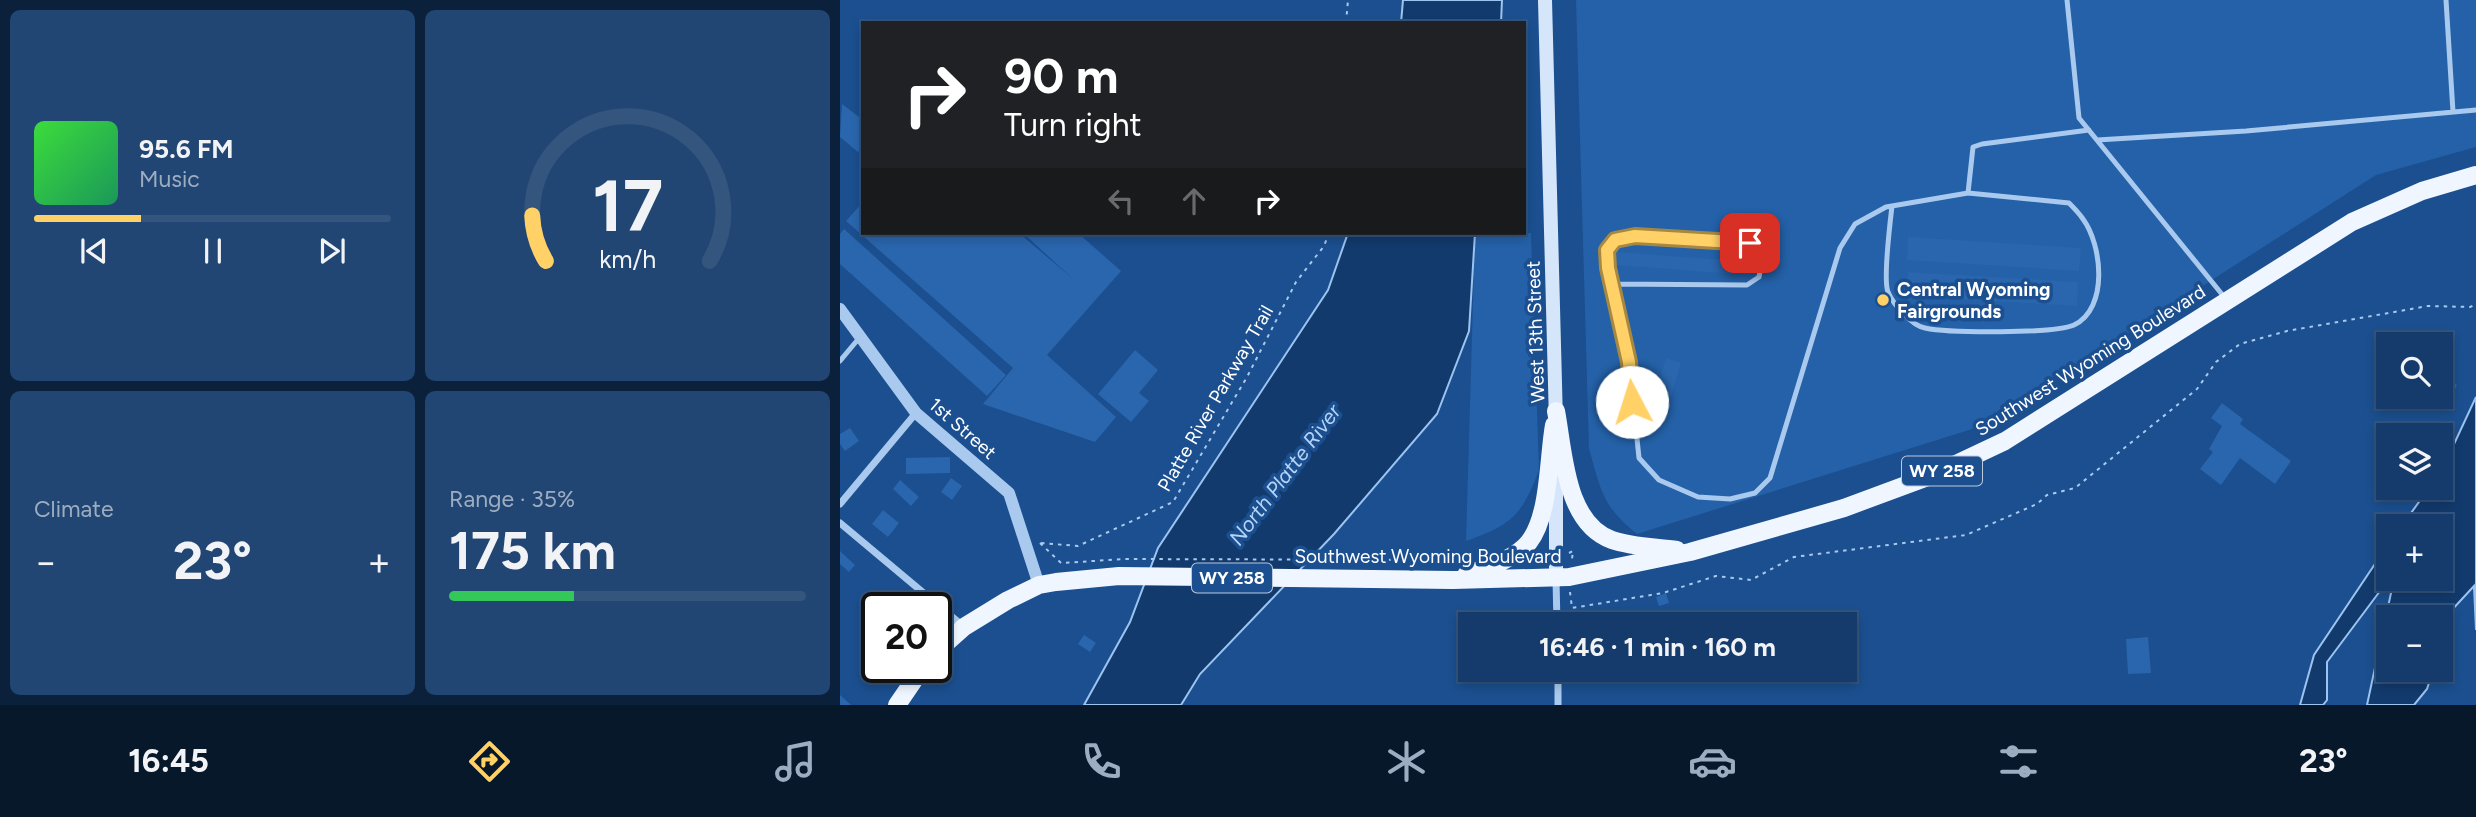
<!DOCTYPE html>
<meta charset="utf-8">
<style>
:root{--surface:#143b6b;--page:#214673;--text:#f1f3f6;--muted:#9dadc1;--line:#33557e;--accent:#ffd166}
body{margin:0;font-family:Figtree,sans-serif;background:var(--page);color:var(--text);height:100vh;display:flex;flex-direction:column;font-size:26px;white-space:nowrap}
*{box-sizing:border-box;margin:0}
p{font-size:23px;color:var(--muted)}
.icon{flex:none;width:38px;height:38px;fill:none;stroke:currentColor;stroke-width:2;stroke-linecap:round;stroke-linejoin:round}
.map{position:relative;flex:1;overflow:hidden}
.panel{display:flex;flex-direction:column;gap:10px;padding:10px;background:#0b203b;width:840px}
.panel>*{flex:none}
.hud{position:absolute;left:21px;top:21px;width:665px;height:214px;border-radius:0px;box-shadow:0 4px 10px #0003,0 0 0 2px var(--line);background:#202124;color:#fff;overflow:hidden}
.buttons{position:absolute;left:1536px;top:332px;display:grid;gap:14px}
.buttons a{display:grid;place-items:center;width:77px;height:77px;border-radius:0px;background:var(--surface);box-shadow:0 4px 10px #0003,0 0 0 2px var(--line);font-size:35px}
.speed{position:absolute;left:21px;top:592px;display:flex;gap:14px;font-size:35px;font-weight:700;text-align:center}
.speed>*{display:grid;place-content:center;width:91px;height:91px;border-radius:50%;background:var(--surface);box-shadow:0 4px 10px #0003,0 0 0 2px var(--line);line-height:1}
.speed .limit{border:4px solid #111;border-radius:10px;background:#fff;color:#111}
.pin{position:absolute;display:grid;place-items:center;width:60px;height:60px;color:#fff;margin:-30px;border-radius:14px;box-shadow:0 4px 10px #0006}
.me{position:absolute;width:77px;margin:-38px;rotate:355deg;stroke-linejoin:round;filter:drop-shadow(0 0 5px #0008)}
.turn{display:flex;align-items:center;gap:24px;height:147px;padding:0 28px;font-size:32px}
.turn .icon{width:91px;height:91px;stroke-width:2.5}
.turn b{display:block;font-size:49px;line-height:60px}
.lanes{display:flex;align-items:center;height:66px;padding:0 28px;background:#0003;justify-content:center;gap:35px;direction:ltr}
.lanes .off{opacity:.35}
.big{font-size:52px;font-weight:700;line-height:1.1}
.panel .card{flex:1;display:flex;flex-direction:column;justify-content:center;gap:10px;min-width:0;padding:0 24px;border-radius:10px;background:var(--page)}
.panel .dial{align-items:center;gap:0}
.dial svg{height:182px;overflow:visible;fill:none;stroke:var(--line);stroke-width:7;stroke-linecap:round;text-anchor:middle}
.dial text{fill:var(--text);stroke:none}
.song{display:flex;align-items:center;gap:21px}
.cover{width:84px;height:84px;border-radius:10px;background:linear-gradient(135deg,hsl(120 70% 55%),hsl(150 70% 35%))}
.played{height:7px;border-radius:4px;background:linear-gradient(90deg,var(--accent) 30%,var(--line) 30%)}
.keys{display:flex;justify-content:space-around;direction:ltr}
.heat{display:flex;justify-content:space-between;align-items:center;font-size:38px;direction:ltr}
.charge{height:10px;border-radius:5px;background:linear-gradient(90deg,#34c759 35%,var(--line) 0)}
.panel .tiles{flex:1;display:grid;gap:10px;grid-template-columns:repeat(2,1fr)}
.trip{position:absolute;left:618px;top:612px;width:399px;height:70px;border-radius:0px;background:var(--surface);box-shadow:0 4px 10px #0003,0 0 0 2px var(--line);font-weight:700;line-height:70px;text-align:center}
.dock{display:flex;height:112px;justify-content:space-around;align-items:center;background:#08182b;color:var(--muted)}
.dock .icon{width:49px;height:49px}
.dock .current{color:var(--accent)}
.dock b{font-size:32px;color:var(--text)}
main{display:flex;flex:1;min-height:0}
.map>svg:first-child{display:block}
</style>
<main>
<section class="panel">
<div class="tiles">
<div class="card">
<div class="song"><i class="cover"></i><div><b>95.6 FM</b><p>Music</p></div></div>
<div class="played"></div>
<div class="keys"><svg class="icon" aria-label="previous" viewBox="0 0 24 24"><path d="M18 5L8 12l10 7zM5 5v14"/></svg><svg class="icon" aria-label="pause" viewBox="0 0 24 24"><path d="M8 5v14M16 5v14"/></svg><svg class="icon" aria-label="next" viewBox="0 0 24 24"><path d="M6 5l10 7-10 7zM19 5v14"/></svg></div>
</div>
<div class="card dial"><svg viewBox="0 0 100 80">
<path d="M14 69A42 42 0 1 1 86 69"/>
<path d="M14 69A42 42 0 0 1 8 49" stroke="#ffd166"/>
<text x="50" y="56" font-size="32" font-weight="700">17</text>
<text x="50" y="72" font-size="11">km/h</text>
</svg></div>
<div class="card"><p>Climate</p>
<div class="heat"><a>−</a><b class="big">23°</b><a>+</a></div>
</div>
<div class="card"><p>Range · 35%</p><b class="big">175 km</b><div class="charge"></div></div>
</div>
</section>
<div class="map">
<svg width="1636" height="705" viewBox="0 0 1636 705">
<rect width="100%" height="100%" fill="#1b4f8f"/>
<!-- green -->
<path fill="#2461a8" d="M736,0H1636V147L1536,175L1145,425L797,534C762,506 761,490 749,449Z
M635,233H691L699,470C682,515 672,525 626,541Z"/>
<!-- water -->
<path fill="#123a6d" stroke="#9cc4f0" stroke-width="2" d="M563,0H662L661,23H561Z
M508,233H635L629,331L597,414L494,534L360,674L341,705H244L290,622L318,548L488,290Z
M1636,397V630L1634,586L1609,613L1601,640V618H1549V670H1593L1587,689L1574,705H1527L1554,579H1601V527H1561L1589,488H1601V472Z
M1549,543V579L1487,662V700L1483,705H1460L1474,655Z"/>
<!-- building -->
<path fill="#2a66ad" d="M2,104L23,120V146L18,152L0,137Z
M23,202V233H179L233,279L183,233H238L281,271L207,355L276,417L255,442L143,404L173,368L6,221Z
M4,229L166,375L147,396L0,264V234Z
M1068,237L1241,248L1239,271L1067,260Z
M777,252L911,262L910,275L776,265Z
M1068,272L1238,282L1237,306L1067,296Z
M295,350L318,370L299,393L309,401L291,422L258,394Z
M826,358L841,363L828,406L812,401Z
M1609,380L1617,385L1609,399L1601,394Z
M1382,403L1403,419L1400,424L1451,461L1435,484L1400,458L1381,485L1360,469L1373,452L1369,449L1382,426L1371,418Z
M10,428L19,441L5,451L0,444V434Z
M110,457V473L66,474V458Z
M111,478L122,486L112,500L101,492Z
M60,480L79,497L71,506L53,489Z
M43,510L59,523L48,537L32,524Z
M0,551L15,565L9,572L0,564Z
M826,593L829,603L819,606L816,597Z
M244,635L256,643L250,652L238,644Z
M1308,637L1311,673L1288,674L1286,639Z
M0,695L11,705H0Z"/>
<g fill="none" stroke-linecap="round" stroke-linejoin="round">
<!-- path -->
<path stroke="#a9c9ee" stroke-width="2" stroke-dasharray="3.5 5" stroke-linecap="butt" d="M506,23L508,0
M200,543L221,563L285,559L621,560
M201,543L238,546L333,502L407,377L456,282L484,246L489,233
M729,553L733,551L732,559
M730,592L732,608L823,593L876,576L911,580L954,557L1126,535L1197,504L1207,495L1235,488L1357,389L1376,362L1400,344L1447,331L1588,306L1630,307L1636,304"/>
<!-- service -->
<path stroke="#a9c9ee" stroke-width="5" d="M1227,0L1239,118L1385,298
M1606,0L1613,112
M1257,140L1406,131L1636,110
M1052,206C1050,223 1043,280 1048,292C1053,304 1072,326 1085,328C1108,333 1214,334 1234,325C1269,308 1262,245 1243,219C1239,213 1234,208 1229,203L1128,193
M771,284L907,285L919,277L924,250L910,243L795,236L775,240L767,250L768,269L789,362L799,458L819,480L858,497L890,499L915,493L930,478L1000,248L1015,224L1046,207L1128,193L1133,147L1142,144L1249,130
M0,361L20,337"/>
<!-- minor -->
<path stroke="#a9c9ee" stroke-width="7" d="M0,504L76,413
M0,523L123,626
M716,579L717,625
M718,670V705"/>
<!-- tertiary -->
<path stroke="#a9c9ee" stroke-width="12" d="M0,309L76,413L169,493L199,585"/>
<!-- secondary -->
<path stroke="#d6e6fa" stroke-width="14" d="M705,0L716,422
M716,578V463"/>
<!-- primary -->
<path stroke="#f0f6ff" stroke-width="18" d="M716,411C724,453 725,523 772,540C792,547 817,547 837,550
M626,575C645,568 676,559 689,542C710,515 708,458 714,425
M96,652L124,627L168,600L199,585L216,582L279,576L613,580L729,577L850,552L1004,508L1093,475L1165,441L1512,222L1582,191L1636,175
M57,705L83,667"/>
</g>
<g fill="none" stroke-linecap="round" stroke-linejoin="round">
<!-- route casing -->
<g stroke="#a68842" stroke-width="18">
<path id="route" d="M792,402L789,362L768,268L767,250L775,240L795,236L910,243"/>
</g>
<!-- route -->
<use href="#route" stroke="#ffd166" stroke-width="12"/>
</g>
<!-- markers -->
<circle fill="#ffd166" stroke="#1b4f8f" stroke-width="2.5" cx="1043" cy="300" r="7"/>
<g text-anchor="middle" stroke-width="7" stroke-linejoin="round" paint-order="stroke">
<!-- shield labels -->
<g fill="#1b4f8f" stroke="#bbcadd" stroke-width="2">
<rect x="1062" y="456.5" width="80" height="29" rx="5"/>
<rect x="352" y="563.5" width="80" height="29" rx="5"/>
</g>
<g font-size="18" font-weight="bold" fill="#fff">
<text x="1102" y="477">WY 258</text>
<text x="392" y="584">WY 258</text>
</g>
<!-- poi labels -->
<g font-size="19" font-weight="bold" fill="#fff" stroke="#1b4f8f" text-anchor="start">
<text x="1057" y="296">Central Wyoming<tspan x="1057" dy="22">Fairgrounds</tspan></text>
</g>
<!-- street labels -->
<g font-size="19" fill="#fff" stroke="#1b4f8f">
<text transform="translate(695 332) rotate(-92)" y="7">West 13th Street</text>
<text transform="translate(1250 360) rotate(-32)" y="7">Southwest Wyoming Boulevard</text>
<text transform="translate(375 398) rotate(-60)" y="7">Platte River Parkway Trail</text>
<text transform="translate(123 428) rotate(41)" y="7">1st Street</text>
<text x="588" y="563">Southwest Wyoming Boulevard</text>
</g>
<!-- water labels -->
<g font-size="21" font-style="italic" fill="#b5d3f5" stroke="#1b4f8f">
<text transform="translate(445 475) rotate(-53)" y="7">North Platte River</text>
</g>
</g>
</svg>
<div class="buttons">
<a><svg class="icon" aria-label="search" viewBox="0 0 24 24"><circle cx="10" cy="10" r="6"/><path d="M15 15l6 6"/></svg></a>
<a><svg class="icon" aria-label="layers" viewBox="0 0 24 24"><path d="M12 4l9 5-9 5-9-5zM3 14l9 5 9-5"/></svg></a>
<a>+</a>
<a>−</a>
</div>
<div class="speed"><div class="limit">20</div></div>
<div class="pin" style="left:910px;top:243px;background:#d93025"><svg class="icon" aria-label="arrive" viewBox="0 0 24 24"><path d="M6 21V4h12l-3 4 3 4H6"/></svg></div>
<svg class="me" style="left:792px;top:402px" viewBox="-20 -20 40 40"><circle r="19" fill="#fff"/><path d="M0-13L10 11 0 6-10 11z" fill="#ffd166"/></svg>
<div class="trip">16:46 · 1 min · 160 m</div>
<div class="hud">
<div class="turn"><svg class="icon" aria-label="right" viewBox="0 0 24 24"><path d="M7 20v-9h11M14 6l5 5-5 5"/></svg><div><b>90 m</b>Turn right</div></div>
<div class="lanes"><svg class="icon off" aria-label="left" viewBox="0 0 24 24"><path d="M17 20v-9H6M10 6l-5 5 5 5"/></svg><svg class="icon off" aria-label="ahead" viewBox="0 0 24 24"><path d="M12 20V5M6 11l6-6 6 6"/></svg><svg class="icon" aria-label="right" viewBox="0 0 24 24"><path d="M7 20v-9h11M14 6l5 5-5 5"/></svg></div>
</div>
</div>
</main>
<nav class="dock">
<b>16:45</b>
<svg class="icon current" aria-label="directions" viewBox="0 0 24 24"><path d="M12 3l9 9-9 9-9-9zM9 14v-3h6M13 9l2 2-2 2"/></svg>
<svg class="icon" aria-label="music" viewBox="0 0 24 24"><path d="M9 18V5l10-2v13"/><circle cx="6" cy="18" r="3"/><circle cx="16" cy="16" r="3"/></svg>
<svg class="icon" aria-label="phone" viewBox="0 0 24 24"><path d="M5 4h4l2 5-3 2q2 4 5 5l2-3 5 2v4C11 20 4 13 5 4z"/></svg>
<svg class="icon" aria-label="climate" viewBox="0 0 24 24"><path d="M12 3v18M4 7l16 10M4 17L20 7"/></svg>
<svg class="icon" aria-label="car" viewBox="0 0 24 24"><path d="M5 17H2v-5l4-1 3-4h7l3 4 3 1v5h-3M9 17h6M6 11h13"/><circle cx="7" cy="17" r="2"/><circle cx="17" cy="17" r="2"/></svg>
<svg class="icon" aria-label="filters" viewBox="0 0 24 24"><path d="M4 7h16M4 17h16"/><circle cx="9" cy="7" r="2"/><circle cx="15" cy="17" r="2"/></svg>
<b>23°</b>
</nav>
